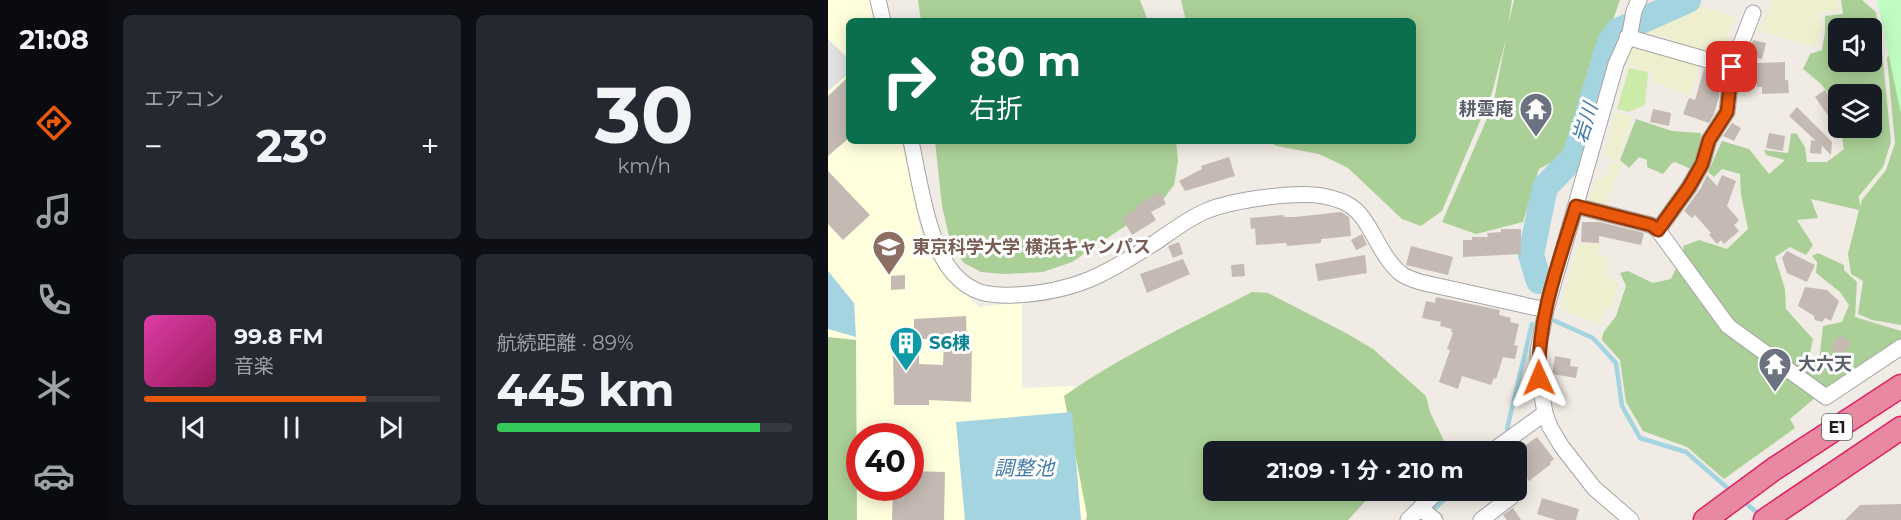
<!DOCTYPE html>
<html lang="ja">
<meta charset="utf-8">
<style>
:root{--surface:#171b24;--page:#242831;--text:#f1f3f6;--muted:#9ea1a6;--line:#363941;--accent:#ea580c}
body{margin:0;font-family:Montserrat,"Noto Sans JP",sans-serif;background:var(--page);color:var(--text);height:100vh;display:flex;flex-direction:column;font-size:22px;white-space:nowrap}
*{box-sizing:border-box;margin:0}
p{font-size:20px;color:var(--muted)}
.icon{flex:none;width:33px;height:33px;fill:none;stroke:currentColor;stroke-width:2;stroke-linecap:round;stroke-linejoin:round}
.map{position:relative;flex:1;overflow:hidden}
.drawer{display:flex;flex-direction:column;gap:15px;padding:15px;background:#0d0f14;width:720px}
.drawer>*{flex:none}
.guide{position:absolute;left:18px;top:18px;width:570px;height:126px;border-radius:9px;box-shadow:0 3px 15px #0003;background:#0b6e4f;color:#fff;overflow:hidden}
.tools{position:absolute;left:1000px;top:18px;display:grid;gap:12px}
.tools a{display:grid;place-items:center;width:54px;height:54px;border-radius:9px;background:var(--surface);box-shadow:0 3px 15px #0003;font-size:30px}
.speed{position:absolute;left:18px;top:423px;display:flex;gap:12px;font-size:30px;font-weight:700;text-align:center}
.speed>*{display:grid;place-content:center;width:78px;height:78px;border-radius:50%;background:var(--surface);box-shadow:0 3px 15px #0003;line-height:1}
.speed .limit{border:9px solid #d22;background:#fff;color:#111}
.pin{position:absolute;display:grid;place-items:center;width:51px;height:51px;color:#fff;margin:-26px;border-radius:12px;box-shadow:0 3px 9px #0006}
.me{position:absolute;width:66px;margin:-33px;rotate:359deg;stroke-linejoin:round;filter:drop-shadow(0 0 4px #0008)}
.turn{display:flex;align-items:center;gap:21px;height:126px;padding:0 24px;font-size:27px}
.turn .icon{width:78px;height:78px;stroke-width:2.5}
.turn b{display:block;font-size:42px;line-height:51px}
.big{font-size:45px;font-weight:700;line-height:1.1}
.drawer .card{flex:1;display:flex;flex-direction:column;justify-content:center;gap:9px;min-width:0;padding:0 21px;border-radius:9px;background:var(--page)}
.drawer .dial{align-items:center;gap:0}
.dial b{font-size:78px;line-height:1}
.song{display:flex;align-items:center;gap:18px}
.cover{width:72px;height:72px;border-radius:9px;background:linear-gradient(135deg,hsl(320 70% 55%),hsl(330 70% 35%))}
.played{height:6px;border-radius:3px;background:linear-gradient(90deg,var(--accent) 75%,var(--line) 75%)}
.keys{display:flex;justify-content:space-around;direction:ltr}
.heat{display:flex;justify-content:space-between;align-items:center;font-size:33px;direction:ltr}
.charge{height:9px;border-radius:4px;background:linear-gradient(90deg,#34c759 89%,var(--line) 0)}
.drawer .tiles{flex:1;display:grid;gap:15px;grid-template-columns:repeat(2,1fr)}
.trip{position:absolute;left:375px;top:441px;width:324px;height:60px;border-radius:9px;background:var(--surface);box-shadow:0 3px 15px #0003;font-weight:700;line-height:60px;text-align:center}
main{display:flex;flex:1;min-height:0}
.tab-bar{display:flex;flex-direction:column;width:108px;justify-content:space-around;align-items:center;background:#090b0e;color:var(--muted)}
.tab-bar .icon{width:42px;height:42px}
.tab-bar .current{color:var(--accent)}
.tab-bar b{font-size:27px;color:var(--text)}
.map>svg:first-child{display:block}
</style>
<main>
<nav class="tab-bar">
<b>21:08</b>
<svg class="icon current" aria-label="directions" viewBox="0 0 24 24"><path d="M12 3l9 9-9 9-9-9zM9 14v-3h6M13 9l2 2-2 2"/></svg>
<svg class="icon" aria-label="music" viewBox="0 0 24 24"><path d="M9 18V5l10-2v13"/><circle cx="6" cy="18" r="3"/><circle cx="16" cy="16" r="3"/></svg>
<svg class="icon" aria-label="phone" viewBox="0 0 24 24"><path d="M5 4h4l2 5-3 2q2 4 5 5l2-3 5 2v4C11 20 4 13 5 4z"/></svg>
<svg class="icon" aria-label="climate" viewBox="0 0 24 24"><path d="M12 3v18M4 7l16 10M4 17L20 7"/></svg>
<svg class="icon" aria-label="car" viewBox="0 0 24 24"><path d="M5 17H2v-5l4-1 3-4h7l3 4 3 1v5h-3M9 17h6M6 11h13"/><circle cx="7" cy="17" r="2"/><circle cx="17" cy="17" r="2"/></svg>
</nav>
<section class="drawer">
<div class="tiles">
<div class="card"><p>エアコン</p>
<div class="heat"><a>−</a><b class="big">23°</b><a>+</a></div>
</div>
<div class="card dial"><b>30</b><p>km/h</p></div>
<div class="card">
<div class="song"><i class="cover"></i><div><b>99.8 FM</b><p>音楽</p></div></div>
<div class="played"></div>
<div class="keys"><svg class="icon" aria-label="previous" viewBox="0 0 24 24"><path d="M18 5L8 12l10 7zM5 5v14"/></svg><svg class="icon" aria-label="pause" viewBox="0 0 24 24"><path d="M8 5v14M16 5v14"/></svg><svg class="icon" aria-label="next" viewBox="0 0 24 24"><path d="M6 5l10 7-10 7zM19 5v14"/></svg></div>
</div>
<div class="card"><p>航続距離 · 89%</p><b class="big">445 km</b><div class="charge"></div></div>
</div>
</section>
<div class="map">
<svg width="1073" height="520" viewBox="0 0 1073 520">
<rect width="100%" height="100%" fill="#f0ebe4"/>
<!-- education -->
<path fill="#fffedd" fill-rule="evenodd" d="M0,0H42L48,21H21V141H74L97,251L151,307L194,302V388L246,386L247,431L260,520H0ZM32,436H82V488H32Z"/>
<!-- farmland -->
<path fill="#eeefcf" d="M943,0H1010V11H999L991,14L995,27L988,47L930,31V26L935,27Z
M870,6L908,16L891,55L819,32L845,13L863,10Z
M804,45L872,63L862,95L823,81L824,72L798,65Z
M787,112L805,116L789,160L776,155Z
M783,162L794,164L777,207L761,202L769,179H776Z
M750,244H770V253L781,258L780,276L791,283L784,309H776L774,324L740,313L733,305Z"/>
<!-- grass -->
<path fill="#cceba8" d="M801,68L820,72L817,105L800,112L789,109Z"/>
<!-- forest -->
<path fill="#abd097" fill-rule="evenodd" d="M90,0H312L320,21H93Z
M353,0H684L680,26L686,0C721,0 757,0 792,0L738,154L711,169L695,222L648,234L614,222L665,105L678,39L664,93L614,211L593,226L574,219L520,168L491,154L449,146L438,141H585V21H358Z
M1013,0H1034L1048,12L1054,51L1063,142L1055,167L1031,196L1032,207L1034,200L1058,170L1067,143L1059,58L1073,29V325L1044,320L1030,314L1035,281L1023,274L1020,254L1031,210L983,199L990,218L969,220L985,245L978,255L962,247L947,257L957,289L958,309L985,339L981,358L985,360L970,373L904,322L856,256L855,246L871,240L899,249L920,229L913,194L912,174L894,169L886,177L880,172L894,141L921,149L941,174L957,160L938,155L936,150L960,153L963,134L968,133L977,147L979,162H999L1016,149L1014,138L1032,130L1031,128H1044V94H1011V106L992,83L975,69L982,54L994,50L997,32V16L1015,14ZM1011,28H1044V62H1011Z
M808,119L844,131L873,133L870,158L863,169L847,162L844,163L835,174L819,167V160L811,157L801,168L792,160Z
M107,141H348L350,161L346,185L333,202L244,262L215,272L176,274L153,272L136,263L123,245L114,206Z
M990,253L1016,265V270L1029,282L1027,317L1073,331V339L997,388L975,374L991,362L995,326L1014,322L1021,305L1012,292L988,273L989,262L984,256Z
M849,266L890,324L988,397L962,419L967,428L896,479L859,447L815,431L798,402L792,360L774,340L775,333L788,316L798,286L792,273L800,271L825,283L843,279Z
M424,292L440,293L518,333L545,349L598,396L602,412L619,447L617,452H386V490L547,491L520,520H258L259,515L236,396C294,355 361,325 424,292Z
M0,337L28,340L29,520H0Z"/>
<!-- park -->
<path fill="#c0fbc2" d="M1049,0H1073V113L1072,109Z"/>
<!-- parking -->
<path fill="#e2e2e2" d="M0,39L21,59V73L0,91Z"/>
<!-- water -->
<path fill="#a3d4df" d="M0,271L26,303L28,337L0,329Z
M244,412L253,520H137L128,422Z"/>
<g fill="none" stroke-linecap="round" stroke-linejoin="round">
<!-- stream -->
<path stroke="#a3d4df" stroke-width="4.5" d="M727,321L765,338L788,363L794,406L812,438L858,452L903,491
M679,429L704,324
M914,500L933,516
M604,511L627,490"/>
<!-- river -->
<path stroke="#a3d4df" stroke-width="26" d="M711,281L703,255L717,187L747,156L782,42L790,31L860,0"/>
</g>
<!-- building -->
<path fill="#c4bab3" d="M925,40L938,43L934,59L919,55Z
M957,62V80H960L961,93L934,94V87H929V63Z
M876,69L893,74L891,97L886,114L881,123L855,114L861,98L867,100Z
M21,76V138L0,156V96Z
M997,90L1011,112V131L987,97Z
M969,107L1004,142L1003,155L994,146L993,154L982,153L983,140L988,141L961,116Z
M825,109L843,113L841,126L822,122Z
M904,123L913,128L906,141L895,136Z
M941,133L957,136L955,151L938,148Z
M401,157L407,176L357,191L351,181L374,169L373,166Z
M0,171L42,215L15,240L0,224Z
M879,175L889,186L894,175L908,181L899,206L911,220L906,225L911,231L896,244L893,240L889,244L881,235L883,233L867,215L864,218L856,211L873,188Z
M332,192L338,204L323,212L328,220L304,235L294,218L309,208L308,206Z
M513,212L521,217L523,236L493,239V243L459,246L458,243L428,245L427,228L423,229L422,218L455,215L456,217H467Z
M754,222H772L816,233L813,245L771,236V243L753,242Z
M673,229H693V254L635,257V240H644V237H660L659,233L673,232Z
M534,234L539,245L528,250L523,240Z
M351,242L355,254L345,258L340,246Z
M583,246L625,257L620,275L578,265Z
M959,251L987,265L979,282L959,273L954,258Z
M537,255L539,273L490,281L487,264Z
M355,259L362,274L319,293L312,274Z
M416,264L417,276L404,277L403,265Z
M77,275V289L63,290V276Z
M977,287L999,290L1011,301L1003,321L997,318L994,322L987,320L986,316L970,306Z
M608,297L672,310L671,315L683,318L682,322L691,324L686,345L690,346L687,359L675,357L668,379L666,378L663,385L634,376L630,389L611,382L622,350L619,349L625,333L623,332L624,329L612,326L613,322L594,318L598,301L607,303Z
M138,316L139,347H144L143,402L101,400V405H66L65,353H91V364L115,365L116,339H86V319Z
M1011,335L1023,342L1015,356L1003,349Z
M727,356L743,359L742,366L750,367L748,378L724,374Z
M709,437L726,459L722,462L723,464L701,481L688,465V456L694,452L692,449Z
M82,471L117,472L116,520H64L65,488H82Z
M714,498L751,509L748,520H728L709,514Z
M1073,504V520H1017L1032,505Z
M685,508L693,520H679L675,515Z"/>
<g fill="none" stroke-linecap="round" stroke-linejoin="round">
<!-- minor casing -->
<g stroke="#a5a5a5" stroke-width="17">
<path id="minor" d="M50,0L55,21
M799,37L904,67
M83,141C91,178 100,246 126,274C144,294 161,296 187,295C248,292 278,274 328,242C344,231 361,218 378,211C404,200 468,191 495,196C536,203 537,224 557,255C562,262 567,270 575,275C580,278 586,280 592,282L718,310
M748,206L823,225L830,230L900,326L998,397L1073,347
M830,230L861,187L874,164L881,140L899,112L904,67L925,13
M663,452L717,413
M592,508L607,520
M580,520L611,490
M653,520L683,497L686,490
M803,520L766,488L734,447L722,427L717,413L711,378L710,351L718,310L788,64L802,33L806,11L811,0"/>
</g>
<!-- highway casing -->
<g stroke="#e01f69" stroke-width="25">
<path id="highway" d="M877,520L946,469L1073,386
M937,520L1073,428"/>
</g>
<!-- minor -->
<use href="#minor" stroke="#fff" stroke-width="15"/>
<!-- highway -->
<use href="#highway" stroke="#e9899f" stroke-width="22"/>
</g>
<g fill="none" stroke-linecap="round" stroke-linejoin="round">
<!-- route casing -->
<g stroke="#983908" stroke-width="15">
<path id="route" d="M711,378C709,318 731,262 748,206L823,225L830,230L861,187L874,164L881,140L899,112L904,67"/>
</g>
<!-- route -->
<use href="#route" stroke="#ea580c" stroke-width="10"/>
</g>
<!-- icons -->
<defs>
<g id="temple-pin" transform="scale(1.725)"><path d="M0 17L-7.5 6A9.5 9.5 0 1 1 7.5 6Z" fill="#6b7280" stroke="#fff"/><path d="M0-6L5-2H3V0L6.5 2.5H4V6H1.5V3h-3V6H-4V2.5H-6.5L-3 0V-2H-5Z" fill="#fff"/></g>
<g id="university-pin" transform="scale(1.725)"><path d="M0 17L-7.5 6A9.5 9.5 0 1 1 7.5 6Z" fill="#8d6e63" stroke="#fff"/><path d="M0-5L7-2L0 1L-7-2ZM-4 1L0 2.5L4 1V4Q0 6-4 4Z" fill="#fff"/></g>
<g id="building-pin" transform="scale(1.725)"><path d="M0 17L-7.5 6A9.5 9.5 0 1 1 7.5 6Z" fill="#0f9aa8" stroke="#fff"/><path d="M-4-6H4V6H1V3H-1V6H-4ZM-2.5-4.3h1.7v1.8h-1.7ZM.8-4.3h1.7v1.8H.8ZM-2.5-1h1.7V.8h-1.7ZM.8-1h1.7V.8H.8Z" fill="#fff"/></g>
</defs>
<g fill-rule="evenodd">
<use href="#temple-pin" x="708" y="109"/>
<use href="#university-pin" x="61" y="247"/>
<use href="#building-pin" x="78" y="343"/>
<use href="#temple-pin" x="947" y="364"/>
</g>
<g text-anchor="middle" stroke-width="6" stroke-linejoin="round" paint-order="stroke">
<!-- shield labels -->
<rect fill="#fff" stroke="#626262" stroke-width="1.5" x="994" y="414" width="30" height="26" rx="4.5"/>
<g font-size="16" font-weight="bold" fill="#1e1e1e">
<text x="1009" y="433">E1</text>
</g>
<!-- worship labels -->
<g font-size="18" font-weight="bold" fill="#5b616d" stroke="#fff" text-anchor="end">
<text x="685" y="115">耕雲庵</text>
<text x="970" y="370" text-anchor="start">大六天</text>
</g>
<!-- education labels -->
<g font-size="18" font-weight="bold" fill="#785e54" stroke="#fff" text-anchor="start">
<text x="84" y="253">東京科学大学 横浜キャンパス</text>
</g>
<!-- culture labels -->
<g font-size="18" font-weight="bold" fill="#0d838f" stroke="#fff" text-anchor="start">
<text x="101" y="349">S6棟</text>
</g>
<!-- water labels -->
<g font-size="20" font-style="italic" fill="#457ba9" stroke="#fff">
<text transform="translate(757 123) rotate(-73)" y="7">岩川</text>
<text x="196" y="475">調整池</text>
</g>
</g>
</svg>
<div class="tools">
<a><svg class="icon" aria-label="sound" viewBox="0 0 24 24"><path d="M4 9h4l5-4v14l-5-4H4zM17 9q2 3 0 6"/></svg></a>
<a><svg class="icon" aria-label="layers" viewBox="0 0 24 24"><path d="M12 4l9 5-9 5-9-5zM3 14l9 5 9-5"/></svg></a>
</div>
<div class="speed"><div class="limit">40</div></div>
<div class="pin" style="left:904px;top:67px;background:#d93025"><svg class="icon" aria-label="arrive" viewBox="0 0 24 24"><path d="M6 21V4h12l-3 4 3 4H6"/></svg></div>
<svg class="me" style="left:711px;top:378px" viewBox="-20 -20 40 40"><path d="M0-17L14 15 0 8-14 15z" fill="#ea580c" stroke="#fff" stroke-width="4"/></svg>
<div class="trip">21:09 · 1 分 · 210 m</div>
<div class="guide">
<div class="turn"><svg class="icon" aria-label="right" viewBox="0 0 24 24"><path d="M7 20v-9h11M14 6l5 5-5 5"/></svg><div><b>80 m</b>右折</div></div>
</div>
</div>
</main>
